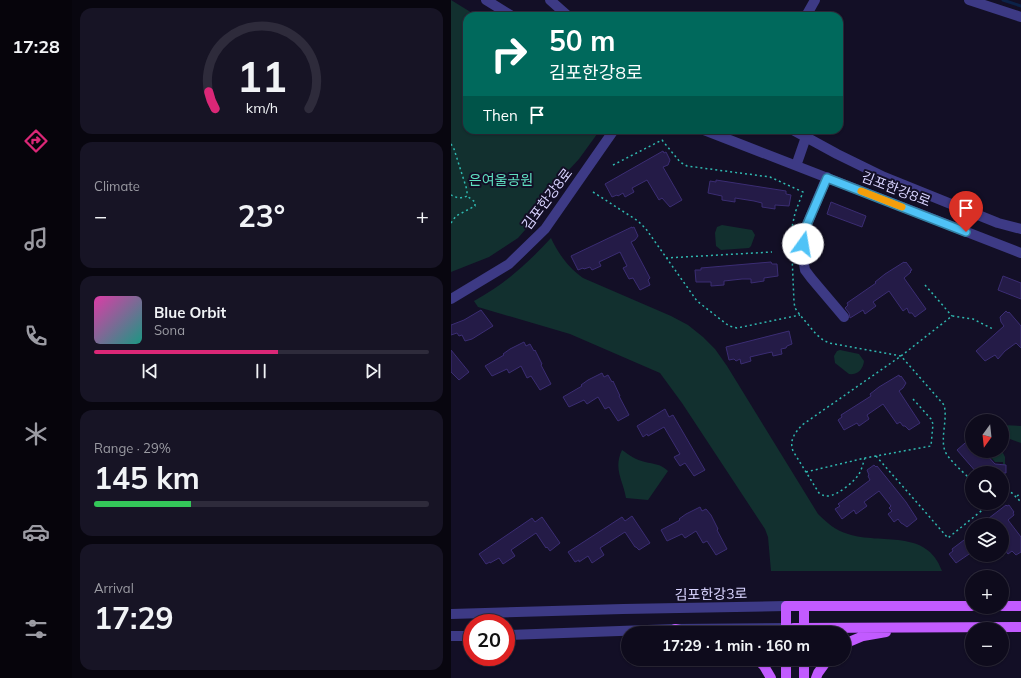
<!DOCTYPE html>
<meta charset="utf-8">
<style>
:root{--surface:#0e0b1c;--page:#171425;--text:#f1f3f6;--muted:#9b9ba3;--line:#2e2b3b;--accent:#db2777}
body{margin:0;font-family:Mulish,"Noto Sans KR",sans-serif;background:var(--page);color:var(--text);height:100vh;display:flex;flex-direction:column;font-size:15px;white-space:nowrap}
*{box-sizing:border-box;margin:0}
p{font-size:13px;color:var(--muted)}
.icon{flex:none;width:22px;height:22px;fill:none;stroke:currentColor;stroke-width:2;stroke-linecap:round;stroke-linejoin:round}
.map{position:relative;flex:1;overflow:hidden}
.sheet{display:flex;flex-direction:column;gap:8px;padding:8px;background:#08060f;width:379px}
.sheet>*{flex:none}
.top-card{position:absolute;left:12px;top:12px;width:380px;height:122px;border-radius:12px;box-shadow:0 1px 3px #0004,0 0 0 1px var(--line);background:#00695c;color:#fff;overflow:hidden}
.needle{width:26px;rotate:195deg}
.buttons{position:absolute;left:514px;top:414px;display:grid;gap:8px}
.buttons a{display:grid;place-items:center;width:44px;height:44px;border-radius:50%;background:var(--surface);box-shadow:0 1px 3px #0004,0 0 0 1px var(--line);font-size:20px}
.speed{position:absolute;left:12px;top:614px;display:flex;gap:8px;font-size:20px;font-weight:700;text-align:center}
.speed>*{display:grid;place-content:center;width:52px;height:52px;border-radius:50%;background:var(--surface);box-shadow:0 1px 3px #0004,0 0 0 1px var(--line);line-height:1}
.speed .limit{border:6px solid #d22;background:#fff;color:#111}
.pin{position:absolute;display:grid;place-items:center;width:34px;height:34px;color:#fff;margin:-41px -17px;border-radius:50% 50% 50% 0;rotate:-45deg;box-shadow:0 0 4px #0007}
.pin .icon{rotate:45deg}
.me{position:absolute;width:44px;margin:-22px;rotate:13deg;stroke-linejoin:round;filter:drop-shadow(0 0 3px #0008)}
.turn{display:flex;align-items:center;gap:14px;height:84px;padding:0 20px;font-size:18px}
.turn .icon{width:52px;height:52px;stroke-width:2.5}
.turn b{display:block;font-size:28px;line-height:34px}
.then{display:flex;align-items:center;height:38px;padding:0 20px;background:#0003;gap:8px;font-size:15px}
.big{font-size:30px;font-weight:700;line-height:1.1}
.sheet .card{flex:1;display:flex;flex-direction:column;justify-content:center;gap:6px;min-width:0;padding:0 14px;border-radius:12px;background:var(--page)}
.sheet .dial{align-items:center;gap:0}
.dial svg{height:104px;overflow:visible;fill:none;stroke:var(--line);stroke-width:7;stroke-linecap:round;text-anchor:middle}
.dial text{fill:var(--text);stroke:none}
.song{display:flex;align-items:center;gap:12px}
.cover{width:48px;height:48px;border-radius:6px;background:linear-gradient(135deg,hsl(320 70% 55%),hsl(170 70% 35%))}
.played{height:4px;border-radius:2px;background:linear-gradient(90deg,var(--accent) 55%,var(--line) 55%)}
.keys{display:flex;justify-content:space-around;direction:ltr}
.heat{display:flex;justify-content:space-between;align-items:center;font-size:22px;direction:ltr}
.charge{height:6px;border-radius:3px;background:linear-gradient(90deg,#34c759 29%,var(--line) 0)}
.trip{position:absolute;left:170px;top:626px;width:230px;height:40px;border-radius:20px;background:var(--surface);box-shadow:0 1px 3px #0004,0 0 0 1px var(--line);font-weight:700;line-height:40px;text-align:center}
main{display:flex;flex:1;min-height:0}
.tabs{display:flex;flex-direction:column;width:72px;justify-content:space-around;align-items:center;background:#06040b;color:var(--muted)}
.tabs .icon{width:28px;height:28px}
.tabs .active{color:var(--accent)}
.tabs b{font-size:18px;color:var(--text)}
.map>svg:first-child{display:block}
</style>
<main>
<nav class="tabs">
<b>17:28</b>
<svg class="icon active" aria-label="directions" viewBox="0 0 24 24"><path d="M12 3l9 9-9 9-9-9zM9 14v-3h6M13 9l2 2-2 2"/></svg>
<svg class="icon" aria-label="music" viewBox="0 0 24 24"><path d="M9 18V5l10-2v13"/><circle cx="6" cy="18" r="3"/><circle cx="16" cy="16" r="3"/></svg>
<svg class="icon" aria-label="phone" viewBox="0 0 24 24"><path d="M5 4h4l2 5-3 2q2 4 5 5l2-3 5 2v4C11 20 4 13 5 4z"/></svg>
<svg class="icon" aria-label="climate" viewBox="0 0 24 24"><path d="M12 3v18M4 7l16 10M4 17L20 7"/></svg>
<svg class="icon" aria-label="car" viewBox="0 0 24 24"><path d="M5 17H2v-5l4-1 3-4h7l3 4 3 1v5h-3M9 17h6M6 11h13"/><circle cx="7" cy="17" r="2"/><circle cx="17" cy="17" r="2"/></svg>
<svg class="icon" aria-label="filters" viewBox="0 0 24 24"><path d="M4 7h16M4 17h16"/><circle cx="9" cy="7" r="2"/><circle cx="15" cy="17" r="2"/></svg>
</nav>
<section class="sheet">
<div class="card dial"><svg viewBox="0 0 100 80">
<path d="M14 69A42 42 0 1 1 86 69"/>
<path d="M14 69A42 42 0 0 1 9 56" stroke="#db2777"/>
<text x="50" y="56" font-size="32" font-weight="700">11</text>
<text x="50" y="72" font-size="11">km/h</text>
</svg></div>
<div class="card"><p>Climate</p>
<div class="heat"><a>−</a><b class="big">23°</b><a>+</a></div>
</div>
<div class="card">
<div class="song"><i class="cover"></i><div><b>Blue Orbit</b><p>Sona</p></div></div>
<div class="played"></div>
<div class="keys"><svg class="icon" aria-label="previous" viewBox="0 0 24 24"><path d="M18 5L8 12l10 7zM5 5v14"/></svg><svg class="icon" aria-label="pause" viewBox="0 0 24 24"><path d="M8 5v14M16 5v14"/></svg><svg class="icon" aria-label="next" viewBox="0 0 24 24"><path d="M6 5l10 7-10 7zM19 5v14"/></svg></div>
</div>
<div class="card"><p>Range · 29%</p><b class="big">145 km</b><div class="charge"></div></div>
<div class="card"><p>Arrival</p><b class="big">17:29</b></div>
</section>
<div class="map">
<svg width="570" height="678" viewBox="0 0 570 678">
<rect width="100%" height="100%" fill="#130f26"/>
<!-- green -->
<path fill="#12302f" d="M0,0L26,16H16V130H149L128,159L115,173L88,214L67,238L38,257L0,272Z
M271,225L301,230L304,235L300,246L298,248L270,250L265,246L264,233L266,227Z
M100,238C108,255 117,267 132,278L220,316L237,325L252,337L264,349L276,366L367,514C375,522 385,531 397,534C430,545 476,528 491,571H320L317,537L314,529L231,403L209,373L119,334L27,307L23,301C54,284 76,264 100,238Z
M389,350L408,354L413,361C412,370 406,375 398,374L384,363L383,356L386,351Z
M551,425L570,426V443L551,436Z
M171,450C178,455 185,460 194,462C203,464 210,464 217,471L197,500L175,498C172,480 162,469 171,450Z
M535,451H551L554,457V465H552V462H544Z"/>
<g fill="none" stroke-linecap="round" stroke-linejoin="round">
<!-- stream -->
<path stroke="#0c2248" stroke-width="3" d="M552,0L570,6"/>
</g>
<!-- building -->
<path fill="#241b47" stroke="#3b2d73" d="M212,151L213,153L215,152L219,160L217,165L212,167L231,200L219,207L211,198L208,200L196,180L181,188L183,192L174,197L172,193L167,196L166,195L161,197L154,184Z
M265,180L335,191V194L340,195L338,206L324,205V209L311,207V203L303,201L284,198V202L271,200V196L257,193L259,181L265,182Z
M380,202L415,216L411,227L376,214Z
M181,227V228L183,227L187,236L184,240L180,242L199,278L197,280L199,285L189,290L182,278L178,279L172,268L176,266L169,252L148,262L150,266L141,270L139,267L133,269L132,268L127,270L120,256Z
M320,262L321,264H326L327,276L313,278V281L300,283V279H291L273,281V285L260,286V282H245L244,270H250V268Z
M453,262L454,263L455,262L461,270L459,271L460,272L453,278L475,309L464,317L461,313H458L456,308L452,311L438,291L422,302L425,306L414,314L412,310L399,318L398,313L394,308L397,305L396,303L425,283L424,282L434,274Z
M552,276L570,283V299L547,290Z
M30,310L42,326L21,339L14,341L11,335L8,336L6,333L0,335V325L13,320Z
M555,311L557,313L558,312L570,326V348L565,343L554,351L547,359L544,355L534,361L525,351L553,326L550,322L549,317Z
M338,331L341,344L336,346L335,348L330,349L331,354L322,356L321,352L316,353L299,357L300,361L290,364L289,359L285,361L283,359L278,360L275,347Z
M73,342L75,346L79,344L83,351L84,350L91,364L90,365L100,384L89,390L80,376L76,378L70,366L58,373L56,369L41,376L34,366L53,355L52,354L59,349Z
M0,350L18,372L8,380L0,372Z
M151,373L153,377L157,375L161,382L162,381L169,396H168L178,415L167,421L158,407L154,409L147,397L136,404L133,400L118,407L112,397L131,386L130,385L137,380Z
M448,375L449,377L450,376L455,383L452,388L448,391L469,423L458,430L454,426H452L449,422L446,424L432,404L416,415L418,419L408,426L406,423L393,430L387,420L391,417L390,415L420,396L419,394L428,387Z
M214,409L218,417L222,415L254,470L243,476L234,463L229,466L223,457L229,454L213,427L197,436L196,434L192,437L186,426Z
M521,437V451H532L544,464L555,465V473H526L506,450Z
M423,465L425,467L426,466L455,502L466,519L456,527L452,524L450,523L447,519L443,522L437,514L441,511L438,508L440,506L428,491L413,502L416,506L405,514L403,510L391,519L384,509L389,506L387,504L419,480L417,476L418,475L416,470Z
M555,505L556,506L558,505L563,512L562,513L563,515L557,520L570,537V552L565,555L561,551L557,554L551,546L554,543L551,539V525H529Z
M249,507L251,511L255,509L260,515L267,529L266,530L276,549L265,555L256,541L252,543L245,531L234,538L231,534L216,541L210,530L229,520L228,519L235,514Z
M181,516L199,543L188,550L185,547H184L174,532L149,548L153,555L141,563L137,556L128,562V560L124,562L117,552L171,517L174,521Z
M91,517L109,543L99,551L96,547L95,548L85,533L60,550L64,556L52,564L48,558L39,563V562L35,564L28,554L81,518L84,522Z
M521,534V552L505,563L498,554L502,551L501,549Z"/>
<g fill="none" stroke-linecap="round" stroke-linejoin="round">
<!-- path -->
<path stroke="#2fb8b0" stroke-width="1.5" stroke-dasharray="2 3" stroke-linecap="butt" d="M0,144L3,149L16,190V196C9,199 6,198 0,195
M162,165L211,140L229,162L236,166L319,177L352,192L344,213L340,232L343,302L344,308L349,315L365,334L372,340L378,343L450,356L493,405C497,419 489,438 494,451C497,459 511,471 517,477L521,479
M142,192L187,221L195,229L246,301L278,326L286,328L349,315
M0,223L5,216L24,206V202L16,196
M215,258L321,252
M474,285L501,316
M425,456L497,538L540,503
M414,458C412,463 411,469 408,474C404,481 386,496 377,496C373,496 371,495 368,493L342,451C338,440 344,433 351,425L450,356L501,316L522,319L542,329
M355,472L414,458L480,446L482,424L480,419L461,398
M551,488L561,493L570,502
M566,496L570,493"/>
<!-- minor -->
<path stroke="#3d3a85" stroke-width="10" d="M35,0L61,16
M99,0L117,16
M518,0L570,17
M355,16L364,0
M253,130L570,253
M342,130L386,154L433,177L547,223L570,229
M346,163L355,137L356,130
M376,177L354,229L352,244L353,264L354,270L360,278L393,317
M0,299L58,264L94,229L163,130
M0,614L172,609L335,606
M55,635L224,629L343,628
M0,636H21"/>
<!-- major -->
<path stroke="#c25bff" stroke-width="10" d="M551,606H570
M353,607V633
M343,628L570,627
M224,629L244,633
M335,633V606H521
M393,644L412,636L435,632
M306,659L313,666L320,678
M335,659V678
M353,678V659
M365,678L367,673L377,659"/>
</g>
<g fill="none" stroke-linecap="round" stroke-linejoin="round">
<!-- route casing -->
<g stroke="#337fa1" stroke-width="10">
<path id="route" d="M352,244L354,229L376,178L515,232"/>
</g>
<!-- route -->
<use href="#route" stroke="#4fc3f7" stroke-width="7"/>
<!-- slow -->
<path stroke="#f59e0b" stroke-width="7" d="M410,191L451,207"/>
</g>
<g text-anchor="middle" stroke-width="4" stroke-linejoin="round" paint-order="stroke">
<!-- park labels -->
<g font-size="14" fill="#5fe0c0" stroke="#130f26">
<text x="50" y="185">은여울공원</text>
</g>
<!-- street labels -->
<g font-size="14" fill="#d9d4ff" stroke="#130f26">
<text transform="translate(445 189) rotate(21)" y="5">김포한강8로</text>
<text transform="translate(96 199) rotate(-53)" y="5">김포한강8로</text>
<text transform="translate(260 594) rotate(-1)" y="5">김포한강3로</text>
</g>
</g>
</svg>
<div class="buttons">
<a><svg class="needle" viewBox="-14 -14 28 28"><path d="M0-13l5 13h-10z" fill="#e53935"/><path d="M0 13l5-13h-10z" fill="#9b9ba3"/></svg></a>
<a><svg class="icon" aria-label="search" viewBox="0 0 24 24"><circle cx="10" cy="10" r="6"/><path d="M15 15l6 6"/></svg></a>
<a><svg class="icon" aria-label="layers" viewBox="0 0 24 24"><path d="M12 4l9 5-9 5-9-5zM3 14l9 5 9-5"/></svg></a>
<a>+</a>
<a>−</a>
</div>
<div class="speed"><div class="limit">20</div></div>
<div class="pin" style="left:515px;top:232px;background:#d93025"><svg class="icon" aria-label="arrive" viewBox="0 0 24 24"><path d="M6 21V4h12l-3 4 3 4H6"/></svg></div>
<svg class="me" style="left:352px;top:244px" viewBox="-20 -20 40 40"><circle r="19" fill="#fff"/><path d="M0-13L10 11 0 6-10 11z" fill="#4fc3f7"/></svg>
<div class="trip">17:29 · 1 min · 160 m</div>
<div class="top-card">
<div class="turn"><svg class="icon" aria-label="right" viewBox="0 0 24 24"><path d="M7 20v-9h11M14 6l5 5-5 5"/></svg><div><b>50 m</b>김포한강8로</div></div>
<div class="then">Then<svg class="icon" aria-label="arrive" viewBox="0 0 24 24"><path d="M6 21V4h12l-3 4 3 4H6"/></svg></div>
</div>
</div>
</main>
